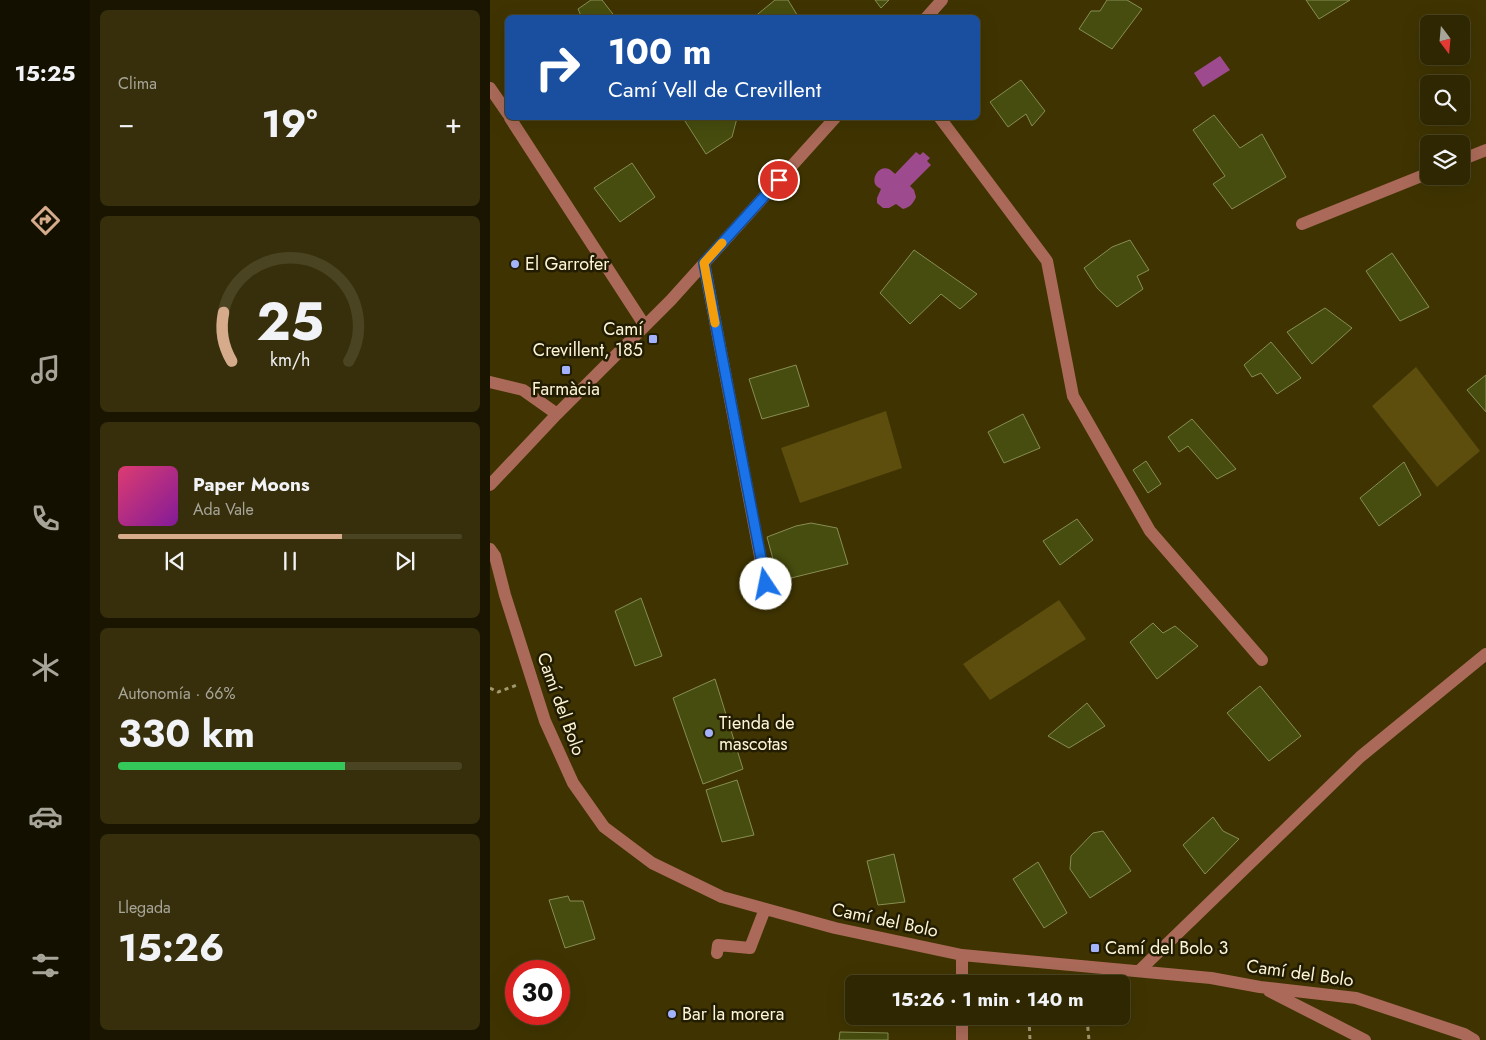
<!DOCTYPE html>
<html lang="es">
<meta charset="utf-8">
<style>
:root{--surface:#2f2701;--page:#372f0b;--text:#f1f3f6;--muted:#a7a599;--line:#4a4423;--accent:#d6ab8b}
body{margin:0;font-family:Jost,sans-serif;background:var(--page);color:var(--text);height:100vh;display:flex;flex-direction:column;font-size:19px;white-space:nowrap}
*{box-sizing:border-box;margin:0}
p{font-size:16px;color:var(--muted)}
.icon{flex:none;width:28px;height:28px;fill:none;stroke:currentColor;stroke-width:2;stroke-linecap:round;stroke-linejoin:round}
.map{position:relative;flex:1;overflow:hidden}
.sheet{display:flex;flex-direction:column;gap:10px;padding:10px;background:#1a1501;width:400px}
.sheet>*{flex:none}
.guide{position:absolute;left:15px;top:15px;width:475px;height:105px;border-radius:8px;box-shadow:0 5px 20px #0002,0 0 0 1px var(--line);background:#1a4fa0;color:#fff;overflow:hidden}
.needle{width:32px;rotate:164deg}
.tools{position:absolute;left:930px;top:15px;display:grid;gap:10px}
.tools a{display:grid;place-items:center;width:50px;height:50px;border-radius:8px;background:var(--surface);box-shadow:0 5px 20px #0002,0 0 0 1px var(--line);font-size:25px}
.speed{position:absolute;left:15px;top:960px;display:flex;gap:10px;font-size:25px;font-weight:700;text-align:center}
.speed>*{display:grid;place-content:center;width:65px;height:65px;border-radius:50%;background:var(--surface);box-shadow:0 5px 20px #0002,0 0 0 1px var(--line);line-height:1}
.speed .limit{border:8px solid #d22;background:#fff;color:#111}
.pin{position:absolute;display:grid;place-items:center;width:42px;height:42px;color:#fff;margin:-21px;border:2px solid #fff;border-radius:50%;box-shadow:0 1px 5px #0007}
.me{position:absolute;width:55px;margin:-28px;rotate:349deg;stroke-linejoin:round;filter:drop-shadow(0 0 4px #0008)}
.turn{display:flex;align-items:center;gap:18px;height:105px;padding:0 20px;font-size:22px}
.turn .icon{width:65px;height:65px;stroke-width:2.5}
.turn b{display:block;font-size:35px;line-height:42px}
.big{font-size:38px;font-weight:700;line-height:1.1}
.sheet .widget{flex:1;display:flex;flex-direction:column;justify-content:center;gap:8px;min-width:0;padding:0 18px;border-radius:8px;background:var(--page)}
.sheet .dial{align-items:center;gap:0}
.dial svg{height:130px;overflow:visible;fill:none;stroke:var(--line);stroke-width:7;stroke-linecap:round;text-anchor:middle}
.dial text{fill:var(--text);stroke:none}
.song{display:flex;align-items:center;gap:15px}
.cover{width:60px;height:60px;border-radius:8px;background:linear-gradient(135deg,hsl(340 70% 55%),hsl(290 70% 35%))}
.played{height:5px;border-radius:2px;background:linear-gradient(90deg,var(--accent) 65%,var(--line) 65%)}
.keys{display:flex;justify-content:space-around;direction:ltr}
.heat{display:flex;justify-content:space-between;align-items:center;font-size:28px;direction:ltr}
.charge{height:8px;border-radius:4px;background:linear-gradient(90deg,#34c759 66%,var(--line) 0)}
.trip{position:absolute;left:355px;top:975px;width:285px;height:50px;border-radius:8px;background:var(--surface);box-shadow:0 5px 20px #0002,0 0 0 1px var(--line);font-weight:700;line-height:50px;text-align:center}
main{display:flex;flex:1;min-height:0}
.dock{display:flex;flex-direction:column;width:90px;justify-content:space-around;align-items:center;background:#131000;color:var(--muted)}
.dock .icon{width:35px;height:35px}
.dock .current{color:var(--accent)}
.dock b{font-size:22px;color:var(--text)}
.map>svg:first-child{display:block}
</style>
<main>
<nav class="dock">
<b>15:25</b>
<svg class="icon current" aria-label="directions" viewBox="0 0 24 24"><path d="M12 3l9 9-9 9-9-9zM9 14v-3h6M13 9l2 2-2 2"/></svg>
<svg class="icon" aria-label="music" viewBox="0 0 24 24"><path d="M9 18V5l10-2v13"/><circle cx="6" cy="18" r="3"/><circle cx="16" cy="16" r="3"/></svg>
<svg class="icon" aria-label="phone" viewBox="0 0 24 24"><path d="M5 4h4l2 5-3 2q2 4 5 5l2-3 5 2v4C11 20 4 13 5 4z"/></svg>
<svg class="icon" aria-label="climate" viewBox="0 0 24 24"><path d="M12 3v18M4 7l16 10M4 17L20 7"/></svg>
<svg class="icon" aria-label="car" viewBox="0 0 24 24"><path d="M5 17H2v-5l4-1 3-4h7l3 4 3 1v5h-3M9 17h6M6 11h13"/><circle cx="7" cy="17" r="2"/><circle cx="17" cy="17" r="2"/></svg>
<svg class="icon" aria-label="filters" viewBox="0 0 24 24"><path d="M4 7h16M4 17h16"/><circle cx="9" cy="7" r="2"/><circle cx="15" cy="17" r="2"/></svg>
</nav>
<section class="sheet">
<div class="widget"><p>Clima</p>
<div class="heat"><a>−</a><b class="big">19°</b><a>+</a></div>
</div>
<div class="widget dial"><svg viewBox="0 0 100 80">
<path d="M14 69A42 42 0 1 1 86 69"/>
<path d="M14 69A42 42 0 0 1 9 39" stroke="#d6ab8b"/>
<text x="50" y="56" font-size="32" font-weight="700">25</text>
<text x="50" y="72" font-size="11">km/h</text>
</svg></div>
<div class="widget">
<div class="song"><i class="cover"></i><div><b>Paper Moons</b><p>Ada Vale</p></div></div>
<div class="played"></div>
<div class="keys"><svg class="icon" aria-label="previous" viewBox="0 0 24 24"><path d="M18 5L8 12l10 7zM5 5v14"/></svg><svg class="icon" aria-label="pause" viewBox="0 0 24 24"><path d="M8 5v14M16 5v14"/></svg><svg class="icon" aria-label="next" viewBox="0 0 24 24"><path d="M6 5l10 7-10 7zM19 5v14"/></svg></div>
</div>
<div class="widget"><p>Autonomía · 66%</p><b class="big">330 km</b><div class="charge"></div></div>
<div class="widget"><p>Llegada</p><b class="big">15:26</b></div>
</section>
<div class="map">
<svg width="996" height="1040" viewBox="0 0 996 1040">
<rect width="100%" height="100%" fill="#3f3401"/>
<!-- green -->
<path fill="#5d4e0e" d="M926,367L990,451L947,487L882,406Z
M396,411L412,468L310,503L291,448Z
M569,600L596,639L500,700L473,664Z"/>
<!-- water -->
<path fill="#9d4b8e" d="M730,56L740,70L713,87L704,73Z
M426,152L430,155L433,152L440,158L437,161L441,165L420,186L424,190L426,197C423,204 420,207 413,209L406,204L399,208H393L387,203V198L391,189C389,188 386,186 385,184C382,176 390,165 399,169C401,170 403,172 405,174Z"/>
<!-- building -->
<path fill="#474d0e" stroke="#878e53" d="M101,0H112L126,18H92L88,9Z
M285,0H298L309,18H263Z
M385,0H399L391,8Z
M617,0H637L652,9L622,49L589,29L601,11H610Z
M816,0H860L829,19Z
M531,80L555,111L542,126L536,114L518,127L500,102Z
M724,115L750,148L772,134L796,177L742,209L723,184L735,176L703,130Z
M193,118H247L242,137L216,154Z
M142,163L165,197L130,222L104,188Z
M640,240L659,270L647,276L653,289L627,307L607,288L594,268L622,247Z
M424,250L487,294L470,309L451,294L420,324L390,293Z
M902,253L939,307L910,321L876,271Z
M835,308L862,328L822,364L797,332Z
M781,342L811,378L787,394L771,373L762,377L754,365Z
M306,365L319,406L272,419L259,379Z
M996,375V412L977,390Z
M533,414L550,448L514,463L498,432Z
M702,419L746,469L727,479L698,446L689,452L678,437Z
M656,461L671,484L658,493L643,470Z
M914,462L931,495L889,526L870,498Z
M587,519L603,540L570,565L553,541Z
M321,523L347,528L358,564L289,581L277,537L306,526Z
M151,598L172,656L145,666L125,611Z
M663,623L673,633L685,626L708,646L667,679L640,642Z
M225,679L253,769L213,784L183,698Z
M770,686L811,736L779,761L737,713Z
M597,703L615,726L579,748L558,736Z
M247,780L264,835L232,842L216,790Z
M723,817L733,831L749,839L715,874L693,845Z
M613,831L641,871L600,898L580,869L581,856L603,833Z
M404,854L415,902L388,905L377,861Z
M548,862L577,913L554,928L523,879Z
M78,896L80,901H93L105,939L75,948L59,900Z
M350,1032L398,1033V1040H349Z"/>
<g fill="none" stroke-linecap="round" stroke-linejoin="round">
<!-- path -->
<path stroke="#a29970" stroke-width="3" stroke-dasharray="4 4" stroke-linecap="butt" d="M0,688L8,692L27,685
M539,1019L540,1040
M597,1019L599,1040"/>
<!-- minor -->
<path stroke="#ab6a59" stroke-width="12" d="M436,18L452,0
M0,88L18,114
M20,118L155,326
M450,118L557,261L583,396L660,531L772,660
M971,160L996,150
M812,224L939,173
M214,263L279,603
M0,382L33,390L67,414
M0,485L67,414L181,300L345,118
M0,549L5,556L15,595L55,721L83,783L114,827L162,863L232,897L345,928L472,955L721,978L770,987L866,998L974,1034L984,1040
M227,953L228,945L260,948L275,909
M472,955V984
M649,971L870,757L996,654
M779,991L875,1040
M472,1016V1040"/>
</g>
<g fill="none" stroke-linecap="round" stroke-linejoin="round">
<!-- route casing -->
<g stroke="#114b97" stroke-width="12">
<path id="route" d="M276,584L214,263L289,180"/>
</g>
<!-- route -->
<use href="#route" stroke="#1a73e8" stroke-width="9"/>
<!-- slow -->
<path stroke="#f59e0b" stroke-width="9" d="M225,323L214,263L232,243"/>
</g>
<!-- markers -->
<g fill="#a3b2fd" stroke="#221c03" stroke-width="2">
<circle cx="25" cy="264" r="5"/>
<rect x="158" y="334" width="10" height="10" rx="2.5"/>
<rect x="71" y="365" width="10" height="10" rx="2.5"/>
<circle cx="219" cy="733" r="5"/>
<rect x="600" y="943" width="10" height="10" rx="2.5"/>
<circle cx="182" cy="1014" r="5"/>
</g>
<g text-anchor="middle" stroke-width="5" stroke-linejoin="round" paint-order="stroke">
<!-- poi labels -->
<g font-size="18" fill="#fdf5d6" stroke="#221c03" text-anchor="start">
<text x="35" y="270">El Garrofer</text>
<text x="153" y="335" text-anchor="end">Camí<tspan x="153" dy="21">Crevillent, 185</tspan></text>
<text x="76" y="395" text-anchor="middle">Farmàcia</text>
<text x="229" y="729">Tienda de<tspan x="229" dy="21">mascotas</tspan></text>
<text x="615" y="954">Camí del Bolo 3</text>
<text x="192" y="1020">Bar la morera</text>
</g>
<!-- street labels -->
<g font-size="18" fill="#fdf5d6" stroke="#221c03">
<text transform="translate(71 704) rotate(70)" y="6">Camí del Bolo</text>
<text transform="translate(395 920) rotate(12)" y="6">Camí del Bolo</text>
<text transform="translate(810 973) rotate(8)" y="6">Camí del Bolo</text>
</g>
</g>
</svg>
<div class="tools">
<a><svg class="needle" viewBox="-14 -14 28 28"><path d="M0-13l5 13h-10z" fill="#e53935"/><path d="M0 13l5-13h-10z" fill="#a7a599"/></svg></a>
<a><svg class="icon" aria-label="search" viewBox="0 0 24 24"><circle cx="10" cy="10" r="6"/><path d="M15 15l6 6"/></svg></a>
<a><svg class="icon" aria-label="layers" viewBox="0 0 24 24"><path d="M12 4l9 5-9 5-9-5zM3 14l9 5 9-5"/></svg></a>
</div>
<div class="speed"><div class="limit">30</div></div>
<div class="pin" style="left:289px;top:180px;background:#d93025"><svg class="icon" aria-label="arrive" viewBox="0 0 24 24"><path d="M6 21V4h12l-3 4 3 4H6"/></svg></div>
<svg class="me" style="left:276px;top:584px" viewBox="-20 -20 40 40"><circle r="19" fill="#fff"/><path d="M0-13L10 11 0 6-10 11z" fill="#1a73e8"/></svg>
<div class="trip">15:26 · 1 min · 140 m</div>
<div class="guide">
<div class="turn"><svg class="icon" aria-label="right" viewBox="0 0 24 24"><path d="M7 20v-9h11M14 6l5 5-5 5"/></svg><div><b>100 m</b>Camí Vell de Crevillent</div></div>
</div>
</div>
</main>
